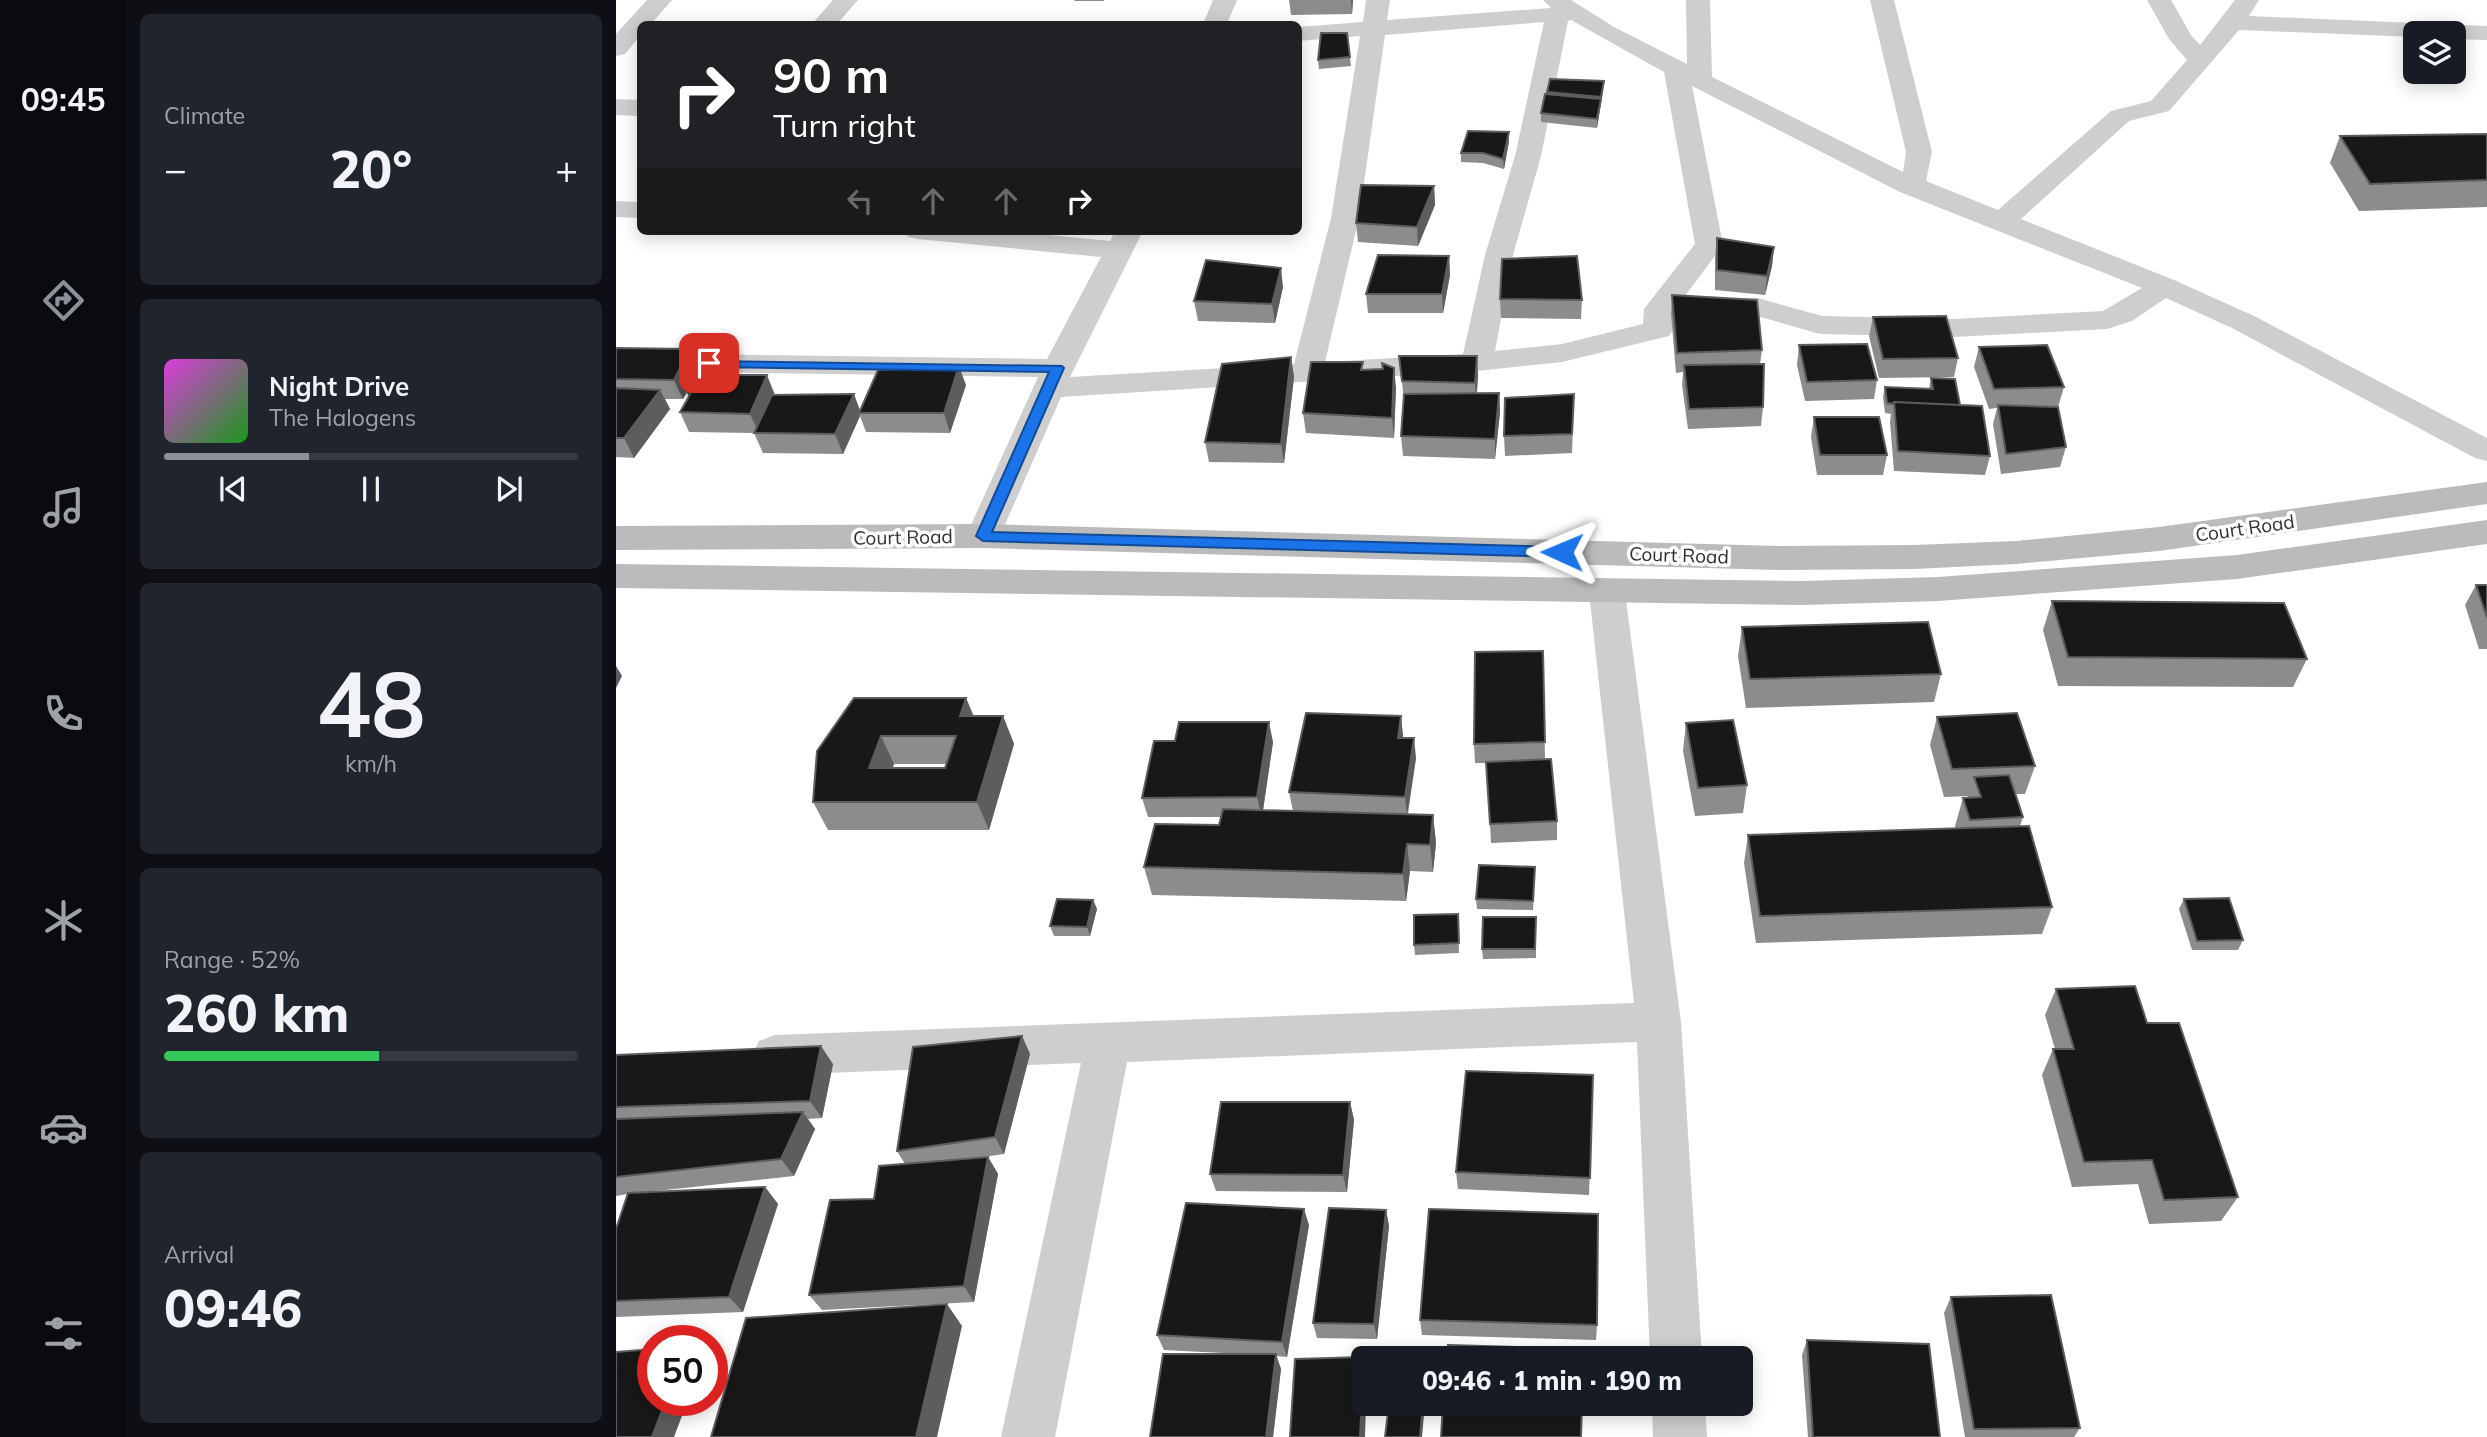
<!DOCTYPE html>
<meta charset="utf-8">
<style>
:root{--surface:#171b24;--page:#20242c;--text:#f1f3f6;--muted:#9ea1a6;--line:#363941;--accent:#8c9099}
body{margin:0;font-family:Mulish,sans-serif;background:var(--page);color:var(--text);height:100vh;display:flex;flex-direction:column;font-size:26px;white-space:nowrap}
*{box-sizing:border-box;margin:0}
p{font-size:23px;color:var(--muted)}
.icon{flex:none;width:38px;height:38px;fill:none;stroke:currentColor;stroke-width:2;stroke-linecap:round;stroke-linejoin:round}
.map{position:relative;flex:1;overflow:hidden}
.side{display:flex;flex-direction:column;gap:14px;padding:14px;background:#0d0f14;width:490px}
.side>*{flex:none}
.guide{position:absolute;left:21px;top:21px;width:665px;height:214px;border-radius:10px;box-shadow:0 4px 18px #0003;background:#202124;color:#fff;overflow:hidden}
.buttons{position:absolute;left:1787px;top:21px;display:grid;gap:14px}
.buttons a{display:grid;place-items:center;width:63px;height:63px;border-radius:10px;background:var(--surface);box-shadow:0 4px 18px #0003;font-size:35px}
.speed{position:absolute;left:21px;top:1325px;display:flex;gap:14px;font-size:35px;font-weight:700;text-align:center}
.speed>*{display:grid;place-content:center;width:91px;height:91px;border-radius:50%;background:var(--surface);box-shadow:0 4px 18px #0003;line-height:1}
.speed .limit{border:10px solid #d22;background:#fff;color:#111}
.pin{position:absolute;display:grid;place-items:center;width:60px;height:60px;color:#fff;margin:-30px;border-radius:14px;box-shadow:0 4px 10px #0006}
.me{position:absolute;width:77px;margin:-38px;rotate:271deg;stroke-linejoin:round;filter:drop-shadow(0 0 5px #0008)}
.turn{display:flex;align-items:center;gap:24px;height:147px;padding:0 21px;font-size:32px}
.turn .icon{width:91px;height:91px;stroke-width:2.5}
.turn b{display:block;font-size:49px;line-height:60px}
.lanes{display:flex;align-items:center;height:66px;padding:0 21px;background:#0003;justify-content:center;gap:35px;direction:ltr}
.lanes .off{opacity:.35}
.big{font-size:52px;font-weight:800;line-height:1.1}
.side .tile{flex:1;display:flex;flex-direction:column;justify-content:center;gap:10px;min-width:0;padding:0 24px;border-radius:10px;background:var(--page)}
.side .dial{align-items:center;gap:0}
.dial b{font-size:91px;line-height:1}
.song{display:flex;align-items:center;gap:21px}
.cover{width:84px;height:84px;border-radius:10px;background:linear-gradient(135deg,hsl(300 70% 55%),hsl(120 70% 35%))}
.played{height:7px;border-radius:4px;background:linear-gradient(90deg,var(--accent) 35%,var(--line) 35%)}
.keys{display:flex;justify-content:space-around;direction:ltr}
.heat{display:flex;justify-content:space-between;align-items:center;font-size:38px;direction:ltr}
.charge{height:10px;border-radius:5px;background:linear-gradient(90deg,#34c759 52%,var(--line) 0)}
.trip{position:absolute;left:735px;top:1346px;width:402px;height:70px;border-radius:10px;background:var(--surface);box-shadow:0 4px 18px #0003;font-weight:800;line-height:70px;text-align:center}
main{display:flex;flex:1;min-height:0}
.tabs{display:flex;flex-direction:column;width:126px;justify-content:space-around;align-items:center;background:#090b0e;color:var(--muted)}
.tabs .icon{width:49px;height:49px}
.tabs .active{color:var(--accent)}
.tabs b{font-size:32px;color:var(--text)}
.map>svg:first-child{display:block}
</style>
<main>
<nav class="tabs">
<b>09:45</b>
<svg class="icon active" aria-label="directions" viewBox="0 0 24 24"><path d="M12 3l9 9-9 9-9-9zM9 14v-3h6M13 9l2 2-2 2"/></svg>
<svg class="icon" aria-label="music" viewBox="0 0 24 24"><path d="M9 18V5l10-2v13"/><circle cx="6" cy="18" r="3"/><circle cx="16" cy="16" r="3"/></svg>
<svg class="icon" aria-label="phone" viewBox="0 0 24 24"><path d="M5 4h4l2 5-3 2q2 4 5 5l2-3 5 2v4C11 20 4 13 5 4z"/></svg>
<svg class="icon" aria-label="climate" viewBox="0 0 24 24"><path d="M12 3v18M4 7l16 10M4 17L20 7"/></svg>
<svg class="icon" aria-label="car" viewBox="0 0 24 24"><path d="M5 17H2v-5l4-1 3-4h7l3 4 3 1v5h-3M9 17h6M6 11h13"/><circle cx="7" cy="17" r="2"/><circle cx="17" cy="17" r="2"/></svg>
<svg class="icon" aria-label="filters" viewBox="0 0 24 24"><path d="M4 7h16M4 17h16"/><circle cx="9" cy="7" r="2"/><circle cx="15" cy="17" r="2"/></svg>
</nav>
<section class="side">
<div class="tile"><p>Climate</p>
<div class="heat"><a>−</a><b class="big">20°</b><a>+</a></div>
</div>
<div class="tile">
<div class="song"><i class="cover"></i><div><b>Night Drive</b><p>The Halogens</p></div></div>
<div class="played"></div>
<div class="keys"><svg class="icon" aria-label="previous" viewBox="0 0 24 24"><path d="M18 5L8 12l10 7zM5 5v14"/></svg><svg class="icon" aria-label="pause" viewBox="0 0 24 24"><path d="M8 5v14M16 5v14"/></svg><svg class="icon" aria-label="next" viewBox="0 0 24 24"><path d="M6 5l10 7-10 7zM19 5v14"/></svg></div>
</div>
<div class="tile dial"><b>48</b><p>km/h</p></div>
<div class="tile"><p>Range · 52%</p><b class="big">260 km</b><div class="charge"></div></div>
<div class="tile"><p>Arrival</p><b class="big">09:46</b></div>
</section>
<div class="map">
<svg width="1871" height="1437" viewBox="0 0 1871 1437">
<rect width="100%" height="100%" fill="#fff"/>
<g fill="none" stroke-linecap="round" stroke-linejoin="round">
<!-- minor -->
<path fill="#cecece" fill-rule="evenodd" d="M31,0H56L35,24H24V36L9,54L0,56V34Z
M217,0H242L221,24H196Z
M597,0H621L611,24H587Z
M750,0H774L771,20L935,8L927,0H955L998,27L1071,64L1070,0H1094L1096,77L1287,172L1290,152L1254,0H1278L1316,152L1310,181L1382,210L1495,111L1535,101L1571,60L1553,39L1531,0H1555L1575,35L1584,45L1619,0H1643L1633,16L1871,26V40L1838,39V33H1799V37L1623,30L1553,111L1513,121L1405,219L1558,280L1638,316L1871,438V461L1859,458L1616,328L1550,298L1516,321L1491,329L1338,337L1204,334L1141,316L1058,318L1057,330L1053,336L946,362L861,371L445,397L384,536L379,544L367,548L355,544L350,536L422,377L0,371V353L431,359L485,257L302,239L292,237L288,231H392L494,241L499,231H527L454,377L678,364L715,218L744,36L682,41V27L747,22ZM955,20L1048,72L1079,244L1028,309L1027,324L946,344L879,351L897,255L925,156L952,21ZM928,22L899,156L869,255L847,354L709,362L743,218L769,35ZM1076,86L1284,192L1526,288L1487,311L1338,319L1206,316L1142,298L1066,300L1107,245Z
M0,99L24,100V116L0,115Z
M0,201L24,202V218L0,217Z
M991,580L1004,583L1009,592L1065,1022L1086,1358H1034L1021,1042L511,1062L439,1437H385L465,1063L159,1075L143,1069L136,1055L143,1041L159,1035L1018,1003L973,592L978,583Z
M1036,1404H1089L1091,1437H1037Z"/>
<!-- secondary -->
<path fill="#bbb" fill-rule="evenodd" d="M1871,482V504L1543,551L1400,564L1298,569L1163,570L367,548L0,550V526L367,524L1163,546L1298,545L1400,541L1543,527Z
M1871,520V544L1621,579L1322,601L1187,605L0,588V564L1187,581L1322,577L1621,555Z"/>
</g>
<!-- wall -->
<path fill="#8c8c8c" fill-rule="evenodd" d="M458,0H488V1H459Z
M673,0H737L736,14L675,15Z
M731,33L735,66L703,69L702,60Z
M987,91L981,128L925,122V113L931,92Z
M1871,134V207L1743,211L1714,163L1724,136Z
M893,141L888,169L867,163L845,162V153Z
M818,186L819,205L802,246L742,242L740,223Z
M1101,238L1158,247L1156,266L1149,295L1099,290V257Z
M833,256L834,275L827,313H752L750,294Z
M667,287L659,323L582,321L578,301Z
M1056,295L1146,350L1144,364L1147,407L1145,426L1072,429L1066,385L1067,372L1060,373L1055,314Z
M884,299L966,300L965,319L885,318Z
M1257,317L1342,358L1338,377L1263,378L1253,336Z
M1183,345L1261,380L1258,399L1189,401L1181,365Z
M1363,347L1448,387L1442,407H1434L1450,447L1444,467L1385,474L1377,424L1381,408L1373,409L1358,367Z
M0,350L82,368L79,375L159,395L244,409L350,385L334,433L250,432L244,416L227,454L147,453L138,433L73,432L64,412L73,397L71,392L67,399H49L54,409L18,458L0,457Z
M783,356H861L862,375L861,393H883L884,412L879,459L787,456L785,436L788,400Z
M675,357L678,377L668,463L593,462L589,442Z
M748,369L780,387L778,438L690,433L687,413Z
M1315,378L1344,405L1374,456L1369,475L1278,471L1274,422L1275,414L1269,413L1267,397L1269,387L1313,389Z
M958,394L956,453L889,456L888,436Z
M1198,417L1271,455L1267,475H1201L1195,437Z
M1860,585H1871V649H1863L1849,605Z
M1436,601L1691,659L1677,687L1442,686L1427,630Z
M1126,627L1325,674L1318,702L1130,708L1122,656Z
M927,651L929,759L941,821V840L875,843L871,763H859L858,744Z
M350,698L358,716H387L398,744L373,830H212L197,802L201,751ZM278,764H331L329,768H276Z
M785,716L787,738L800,758L792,814L817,815L820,843L817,872L794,871L790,901L536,895L528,867L603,825L605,817H532L526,798L657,742L647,810L677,811L673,792Z
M1321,717L1419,766L1409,794H1400L1407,817L1404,826L1436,907L1426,934L1140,943L1128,863L1132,835L1340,829L1339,826L1347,798L1352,797V796L1328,797L1314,745Z
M1070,723L1131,785L1127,813L1079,816L1067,751Z
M919,867L917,910L861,909L860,899Z
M1568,899L1627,940L1622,950H1576L1563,909Z
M477,900L481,909L474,936H438L434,926Z
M842,914L843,953L799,955L798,945Z
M920,917V958L867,959L866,949Z
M1440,989L1531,1023L1622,1197L1605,1221L1533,1224L1522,1184L1456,1187L1426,1075L1437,1049H1439L1429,1015Z
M406,1036L414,1054L388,1154L360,1158L372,1157L382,1174L358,1302L206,1310L193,1295L258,1199L289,1164L281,1151Z
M0,1055L217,1064L206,1118L192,1119L199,1129L178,1176L31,1192L149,1187L162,1204L127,1312L0,1317V1229L12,1194L0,1196Z
M977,1075L973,1195L842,1189L840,1172Z
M734,1102L738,1120L731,1192L600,1191L594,1174Z
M770,1210L773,1226L761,1339L701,1338L697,1323Z
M693,1225L671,1357L660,1356L665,1369L657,1437H534L626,1354L548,1350L541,1335Z
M1335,1297L1464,1428L1458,1437H1349L1328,1313Z
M804,1320L981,1325L980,1340L806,1335Z
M1191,1340L1324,1437H1192L1186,1355Z"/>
<!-- shaded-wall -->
<path fill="#5d5d5d" d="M735,0H737L736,14Z
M988,81L987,91L981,128V119Z
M893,132V141L888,169L887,159Z
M818,186L819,205L802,246L801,227Z
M1158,247L1156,266L1149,295L1151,276Z
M833,256L834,275L827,313L826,294Z
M665,268L667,287L659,323L656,304Z
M73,349L82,368L76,382L82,381L75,403L71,392L67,399L58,380Z
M861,356L862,375L860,402L859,383Z
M675,357L678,377L668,463L665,444Z
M343,366L350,385L334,433L328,413Z
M778,368L780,387L778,438L776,418Z
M151,375L159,395L143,433L134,414Z
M44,390L54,409L18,458L8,438Z
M883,393L884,412L879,459V439Z
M238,394L245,413H243L244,416L227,454L219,434Z
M0,666L6,676L0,688Z
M350,698L361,726L344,716Z
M387,716L398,744L373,830L361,802Z
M785,716L787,736L784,757L782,738Z
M653,722L657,742L646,817L641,797Z
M265,736L278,764L267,796L253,768Z
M798,738L800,758L791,816L789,797Z
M817,815L820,843L817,872L814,845Z
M791,844L794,871L790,901L787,874Z
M477,900L481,909L474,936L471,927Z
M406,1036L414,1054L388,1154L379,1137Z
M205,1046L217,1064L206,1118L194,1101Z
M734,1102L738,1120L731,1192L727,1175Z
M187,1112L199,1129L178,1176L165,1159Z
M372,1157L382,1174L358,1302L348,1286Z
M149,1187L162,1204L127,1312L113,1297Z
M688,1209L693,1225L671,1357L666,1342Z
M770,1210L773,1226L761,1339L758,1324Z
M331,1304L346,1326L321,1437H300Z
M660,1354L665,1369L657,1437H650Z
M747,1376V1404H750L749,1437H744Z
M50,1400H72L58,1437H36Z
M807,1404H809L806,1437H804Z"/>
<!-- building -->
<path fill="#181818" stroke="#5d5d5d" stroke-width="2" fill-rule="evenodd" d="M705,33H731L734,57L702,60Z
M934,79L988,81L985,97L931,92Z
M929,94L985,99L981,119L925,113Z
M852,131L893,132L887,159L867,153H845Z
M1871,134V180L1754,184L1724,136Z
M745,185L818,186L801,227L740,223Z
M1101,238L1158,247L1151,276L1101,270Z
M762,255L833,256L826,294H750Z
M961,256L966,300L884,299L886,259Z
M590,260L665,268L656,304L578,301Z
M1056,295L1141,300L1146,350L1061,353Z
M1330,316L1342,358L1267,359L1257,317Z
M1251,344L1261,380L1191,382L1183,345Z
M1431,345L1448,387L1378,389L1363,347Z
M1,348L73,349L58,380L0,379V350Z
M783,356H861L859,383L786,381Z
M675,357L665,444L589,442L606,364Z
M695,362H747L745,370L767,369L766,363L778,368L776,418L687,413Z
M1148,364L1147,407L1073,409L1068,365Z
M343,366L328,413H243L262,370Z
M71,375H151L134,414L64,412L82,381L66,383Z
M1315,378L1339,379L1344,405L1278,402V404L1271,403L1269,387L1317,389Z
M0,388L44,390L8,438H0Z
M883,393L879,439L785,436L788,394Z
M238,394L219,434L138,433L156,395Z
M958,394L956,434L888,436L889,398Z
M1278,402L1366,406L1374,456L1282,451Z
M1382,405L1442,407L1450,447L1390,454Z
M1198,417H1263L1271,455H1204Z
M1860,585H1871V618Z
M1436,601L1668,603L1691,659L1452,657Z
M1312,622L1325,674L1134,679L1126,627Z
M927,651L929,742L858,744L859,652Z
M238,698H350L344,716H387L361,802H197L201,751ZM265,736H340L329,768H253Z
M690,713L785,716L782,738H798L789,797L673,792Z
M1401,713L1419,766L1336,769L1321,717Z
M1117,720L1131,785L1082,788L1070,723Z
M563,722H653L641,797L526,798L538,741H559Z
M935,759L941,821L874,824L870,762Z
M1393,775L1407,817L1354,820L1347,798L1365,797L1358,777Z
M607,809L817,815L814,845L791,844L787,874L528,867L539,824L603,825Z
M1413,826L1436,907L1144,916L1132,835Z
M863,865L919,867L917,901L860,899Z
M1613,898L1627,940L1581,941L1568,899Z
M441,899L477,900L471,927L434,926Z
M842,914L843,943L798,945V915Z
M867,917H920L919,949H866Z
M1519,986L1531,1023H1563L1622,1197L1548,1200L1536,1160L1468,1162L1437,1049H1458L1440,989Z
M406,1036L379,1137L281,1151L297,1047Z
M205,1046L194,1101L0,1107V1055Z
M850,1071L977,1075L974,1178L840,1172Z
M605,1102H734L727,1175L594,1174Z
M187,1112L165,1159L0,1177V1119Z
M372,1157L348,1286L193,1295L214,1200L258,1199L263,1166Z
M149,1187L113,1297L0,1301V1229L12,1193Z
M570,1203L688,1209L666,1342L541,1335Z
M713,1208L770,1210L758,1324L697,1323Z
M813,1209L982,1214L981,1325L804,1320Z
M1435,1295L1464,1428L1358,1429L1335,1297Z
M331,1304L300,1437H95L130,1318Z
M1191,1340L1313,1344L1324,1437H1197Z
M832,1345L967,1349V1358H831Z
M37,1349V1400H50L36,1437H0V1352Z
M547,1354H660L650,1437H534Z
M748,1357L744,1437H674L679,1359Z
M773,1404H807L804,1437H769Z
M827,1404H966L965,1437H825Z"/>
<!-- route -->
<path fill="#1a73e8" stroke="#114b97" stroke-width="2" d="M89,361L446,366L448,368L376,532L946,547L953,552L946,557L367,541L360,536L433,372L93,367L87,363Z"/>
<g text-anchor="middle" stroke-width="7" stroke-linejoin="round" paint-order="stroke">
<!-- street labels -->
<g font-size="19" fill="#313131" stroke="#fff">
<text transform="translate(1629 528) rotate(-8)" y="7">Court Road</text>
<text transform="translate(287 537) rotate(-1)" y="7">Court Road</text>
<text transform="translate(1063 555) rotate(2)" y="7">Court Road</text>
</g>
</g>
</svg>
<div class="buttons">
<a><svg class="icon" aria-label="layers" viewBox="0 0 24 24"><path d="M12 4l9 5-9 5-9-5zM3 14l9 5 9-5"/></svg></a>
</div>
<div class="speed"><div class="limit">50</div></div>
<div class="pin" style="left:93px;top:363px;background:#d93025"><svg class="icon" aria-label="arrive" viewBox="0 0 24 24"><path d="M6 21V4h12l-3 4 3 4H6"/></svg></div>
<svg class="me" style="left:946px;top:552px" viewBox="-20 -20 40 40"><path d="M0-17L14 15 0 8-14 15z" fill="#1a73e8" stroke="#fff" stroke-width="4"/></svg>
<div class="trip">09:46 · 1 min · 190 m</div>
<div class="guide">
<div class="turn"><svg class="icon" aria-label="right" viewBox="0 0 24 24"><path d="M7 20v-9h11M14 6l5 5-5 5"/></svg><div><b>90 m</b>Turn right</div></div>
<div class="lanes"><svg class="icon off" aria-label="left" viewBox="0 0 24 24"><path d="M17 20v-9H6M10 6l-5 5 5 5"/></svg><svg class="icon off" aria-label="ahead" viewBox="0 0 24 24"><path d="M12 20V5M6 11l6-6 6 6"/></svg><svg class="icon off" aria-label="ahead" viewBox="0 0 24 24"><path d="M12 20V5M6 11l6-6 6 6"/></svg><svg class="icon" aria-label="right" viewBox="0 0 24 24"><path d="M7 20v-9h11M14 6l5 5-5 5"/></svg></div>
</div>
</div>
</main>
